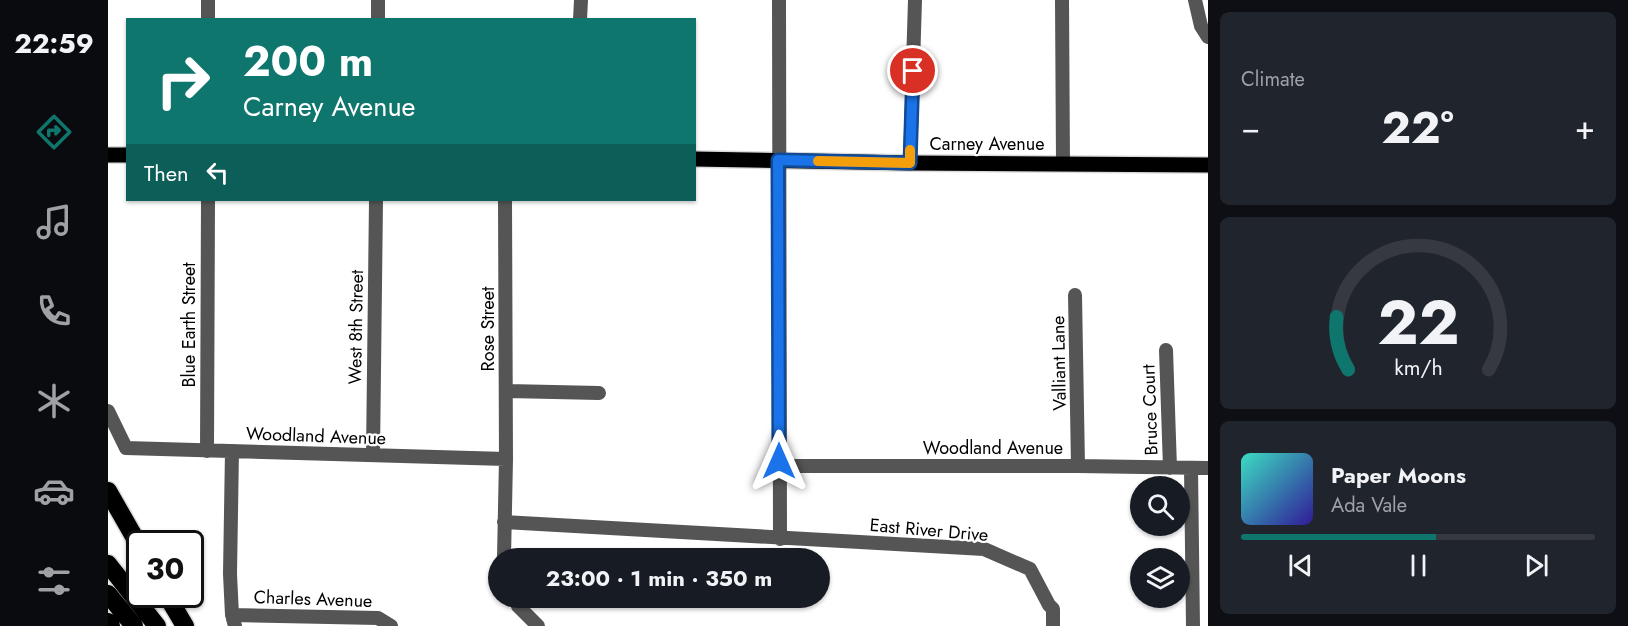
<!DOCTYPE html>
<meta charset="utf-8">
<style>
:root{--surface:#171b24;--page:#20242c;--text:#f1f3f6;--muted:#9ea1a6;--line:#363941;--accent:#0f766e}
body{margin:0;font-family:Jost,sans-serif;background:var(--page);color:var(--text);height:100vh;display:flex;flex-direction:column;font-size:22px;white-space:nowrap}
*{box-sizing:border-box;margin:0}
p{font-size:20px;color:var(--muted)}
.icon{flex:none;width:33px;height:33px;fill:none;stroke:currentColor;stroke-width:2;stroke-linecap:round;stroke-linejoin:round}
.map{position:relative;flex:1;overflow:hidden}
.sheet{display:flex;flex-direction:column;gap:12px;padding:12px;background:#0d0f14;width:420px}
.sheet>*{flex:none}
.hud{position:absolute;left:18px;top:18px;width:570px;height:183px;border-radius:0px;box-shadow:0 2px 4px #0004;background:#0f766e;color:#fff;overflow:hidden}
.fabs{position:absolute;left:1022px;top:476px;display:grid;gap:12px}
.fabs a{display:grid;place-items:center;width:60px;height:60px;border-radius:50%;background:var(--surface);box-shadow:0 2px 4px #0004;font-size:30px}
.speed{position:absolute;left:18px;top:530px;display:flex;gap:12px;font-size:30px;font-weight:700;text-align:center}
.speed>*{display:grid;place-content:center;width:78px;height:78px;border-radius:50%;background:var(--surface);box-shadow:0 2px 4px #0004;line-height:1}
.speed .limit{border:3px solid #111;border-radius:9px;background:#fff;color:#111}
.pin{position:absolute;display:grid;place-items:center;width:51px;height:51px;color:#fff;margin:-26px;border:3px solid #fff;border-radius:50%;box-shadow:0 2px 6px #0007}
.me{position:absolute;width:66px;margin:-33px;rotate:0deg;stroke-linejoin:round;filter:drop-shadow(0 0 4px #0008)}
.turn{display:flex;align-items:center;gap:21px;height:126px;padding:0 18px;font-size:27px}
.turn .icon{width:78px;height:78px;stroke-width:2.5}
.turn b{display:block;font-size:42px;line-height:51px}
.then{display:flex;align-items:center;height:57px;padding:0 18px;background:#0003;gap:12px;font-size:22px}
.big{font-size:45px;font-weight:700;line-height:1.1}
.sheet .tile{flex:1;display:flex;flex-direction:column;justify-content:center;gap:9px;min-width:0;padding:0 21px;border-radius:9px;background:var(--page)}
.sheet .dial{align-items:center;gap:0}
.dial svg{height:156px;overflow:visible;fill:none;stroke:var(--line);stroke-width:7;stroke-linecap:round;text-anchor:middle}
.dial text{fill:var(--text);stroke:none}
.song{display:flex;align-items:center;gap:18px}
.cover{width:72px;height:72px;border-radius:9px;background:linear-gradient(135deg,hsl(170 70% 55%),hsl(250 70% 35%))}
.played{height:6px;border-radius:3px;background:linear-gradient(90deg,var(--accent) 55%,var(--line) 55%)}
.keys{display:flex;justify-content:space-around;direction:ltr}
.heat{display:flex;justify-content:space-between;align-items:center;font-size:33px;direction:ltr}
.trip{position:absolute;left:380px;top:548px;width:342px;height:60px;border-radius:30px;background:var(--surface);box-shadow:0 2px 4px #0004;font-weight:700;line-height:60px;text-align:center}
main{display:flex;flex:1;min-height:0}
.tab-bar{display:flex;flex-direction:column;width:108px;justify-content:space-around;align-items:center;background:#090b0e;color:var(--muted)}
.tab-bar .icon{width:42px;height:42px}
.tab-bar .current{color:var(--accent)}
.tab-bar b{font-size:27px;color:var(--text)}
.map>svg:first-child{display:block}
</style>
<main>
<nav class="tab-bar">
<b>22:59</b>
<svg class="icon current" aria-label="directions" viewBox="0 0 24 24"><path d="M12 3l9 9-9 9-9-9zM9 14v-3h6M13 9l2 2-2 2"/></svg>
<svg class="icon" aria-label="music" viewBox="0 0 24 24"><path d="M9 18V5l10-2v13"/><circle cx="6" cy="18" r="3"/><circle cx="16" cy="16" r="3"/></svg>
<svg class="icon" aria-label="phone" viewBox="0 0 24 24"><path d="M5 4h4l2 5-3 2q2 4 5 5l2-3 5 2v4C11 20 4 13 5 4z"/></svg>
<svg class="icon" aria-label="climate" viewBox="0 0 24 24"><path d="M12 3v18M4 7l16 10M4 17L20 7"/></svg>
<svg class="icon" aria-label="car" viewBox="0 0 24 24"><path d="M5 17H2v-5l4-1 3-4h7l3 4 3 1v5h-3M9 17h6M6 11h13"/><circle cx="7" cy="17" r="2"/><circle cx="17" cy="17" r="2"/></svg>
<svg class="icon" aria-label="filters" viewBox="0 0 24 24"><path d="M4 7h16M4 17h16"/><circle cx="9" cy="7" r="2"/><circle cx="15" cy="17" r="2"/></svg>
</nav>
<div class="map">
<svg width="1100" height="626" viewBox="0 0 1100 626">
<rect width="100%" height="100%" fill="#fff"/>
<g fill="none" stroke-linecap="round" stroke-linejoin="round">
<!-- major casing -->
<g stroke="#dbdbdb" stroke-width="18">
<path id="major" d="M0,155H20
M586,159L802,163L1100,165"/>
</g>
<!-- highway casing -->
<g stroke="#dbdbdb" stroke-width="21">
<path id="highway" d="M0,491L32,547
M0,564L49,626
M0,594L26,626
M58,594L77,626
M0,622L3,626"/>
</g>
<!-- minor -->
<path stroke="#555" stroke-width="14" d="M671,0L672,539
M954,0L955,163
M1087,0L1093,26L1100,37
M100,20V0
M270,20V0
M472,20L473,0
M802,163L807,0
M967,295L970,466
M1058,350L1062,468
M398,391L491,393
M0,411L18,448L398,459
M99,451L100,200
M124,451L122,574L124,615L127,626
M265,455L268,200
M671,466H970L1100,468
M1083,468L1085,626
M396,522L876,549L922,569L941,605L945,609V626
M396,558L398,459L397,200
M407,597L410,606L430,626
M124,615L270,618L283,626"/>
<!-- major -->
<use href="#major" stroke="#000" stroke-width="15"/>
<!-- highway -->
<use href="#highway" stroke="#000" stroke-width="18"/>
</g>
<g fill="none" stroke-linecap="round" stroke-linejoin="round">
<!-- route casing -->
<g stroke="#114b97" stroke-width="15">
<path id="route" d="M671,461L670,160L802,163L805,71"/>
</g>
<!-- route -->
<use href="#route" stroke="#1a73e8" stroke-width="10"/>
<!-- slow -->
<path stroke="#f59e0b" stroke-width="10" d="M710,161L802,163V150"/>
</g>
<g text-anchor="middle" stroke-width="4.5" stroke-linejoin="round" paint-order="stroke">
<!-- street labels -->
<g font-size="18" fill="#000" stroke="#fff">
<text x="879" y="150">Carney Avenue</text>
<text transform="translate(81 325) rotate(-90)" y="6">Blue Earth Street</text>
<text transform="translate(248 327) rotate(-89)" y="6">West 8th Street</text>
<text transform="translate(380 329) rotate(-90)" y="6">Rose Street</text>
<text transform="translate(951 363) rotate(-91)" y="6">Valliant Lane</text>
<text transform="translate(1042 410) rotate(-92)" y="6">Bruce Court</text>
<text transform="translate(208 436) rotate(2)" y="6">Woodland Avenue</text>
<text x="885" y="454">Woodland Avenue</text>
<text transform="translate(821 530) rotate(5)" y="6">East River Drive</text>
<text transform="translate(205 599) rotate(2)" y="6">Charles Avenue</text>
</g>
</g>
</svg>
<div class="fabs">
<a><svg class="icon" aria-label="search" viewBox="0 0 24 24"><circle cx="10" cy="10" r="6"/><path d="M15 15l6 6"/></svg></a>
<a><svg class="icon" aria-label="layers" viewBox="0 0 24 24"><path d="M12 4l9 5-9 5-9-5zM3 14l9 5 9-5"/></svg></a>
</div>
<div class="speed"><div class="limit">30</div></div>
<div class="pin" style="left:805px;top:71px;background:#d93025"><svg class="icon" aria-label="arrive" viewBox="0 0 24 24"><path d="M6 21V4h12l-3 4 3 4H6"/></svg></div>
<svg class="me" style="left:671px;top:461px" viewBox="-20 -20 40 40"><path d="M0-17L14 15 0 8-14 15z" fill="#1a73e8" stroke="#fff" stroke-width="4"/></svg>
<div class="trip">23:00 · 1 min · 350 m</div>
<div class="hud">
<div class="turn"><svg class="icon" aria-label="right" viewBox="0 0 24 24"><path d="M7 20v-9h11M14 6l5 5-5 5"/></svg><div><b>200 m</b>Carney Avenue</div></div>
<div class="then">Then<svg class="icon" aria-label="left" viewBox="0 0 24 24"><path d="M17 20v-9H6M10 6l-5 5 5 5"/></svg></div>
</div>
</div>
<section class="sheet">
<div class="tile"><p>Climate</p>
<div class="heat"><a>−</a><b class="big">22°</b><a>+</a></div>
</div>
<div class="tile dial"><svg viewBox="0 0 100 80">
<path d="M14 69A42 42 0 1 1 86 69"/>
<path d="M14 69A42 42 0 0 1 8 42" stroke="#0f766e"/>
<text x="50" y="56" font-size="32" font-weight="700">22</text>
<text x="50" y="72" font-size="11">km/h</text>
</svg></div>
<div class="tile">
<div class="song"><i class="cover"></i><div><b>Paper Moons</b><p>Ada Vale</p></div></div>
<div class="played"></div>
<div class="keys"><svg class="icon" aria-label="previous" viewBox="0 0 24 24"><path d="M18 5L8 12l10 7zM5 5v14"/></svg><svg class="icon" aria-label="pause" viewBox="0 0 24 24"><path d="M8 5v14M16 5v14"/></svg><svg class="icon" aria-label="next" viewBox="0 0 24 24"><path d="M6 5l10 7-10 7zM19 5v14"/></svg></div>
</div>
</section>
</main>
